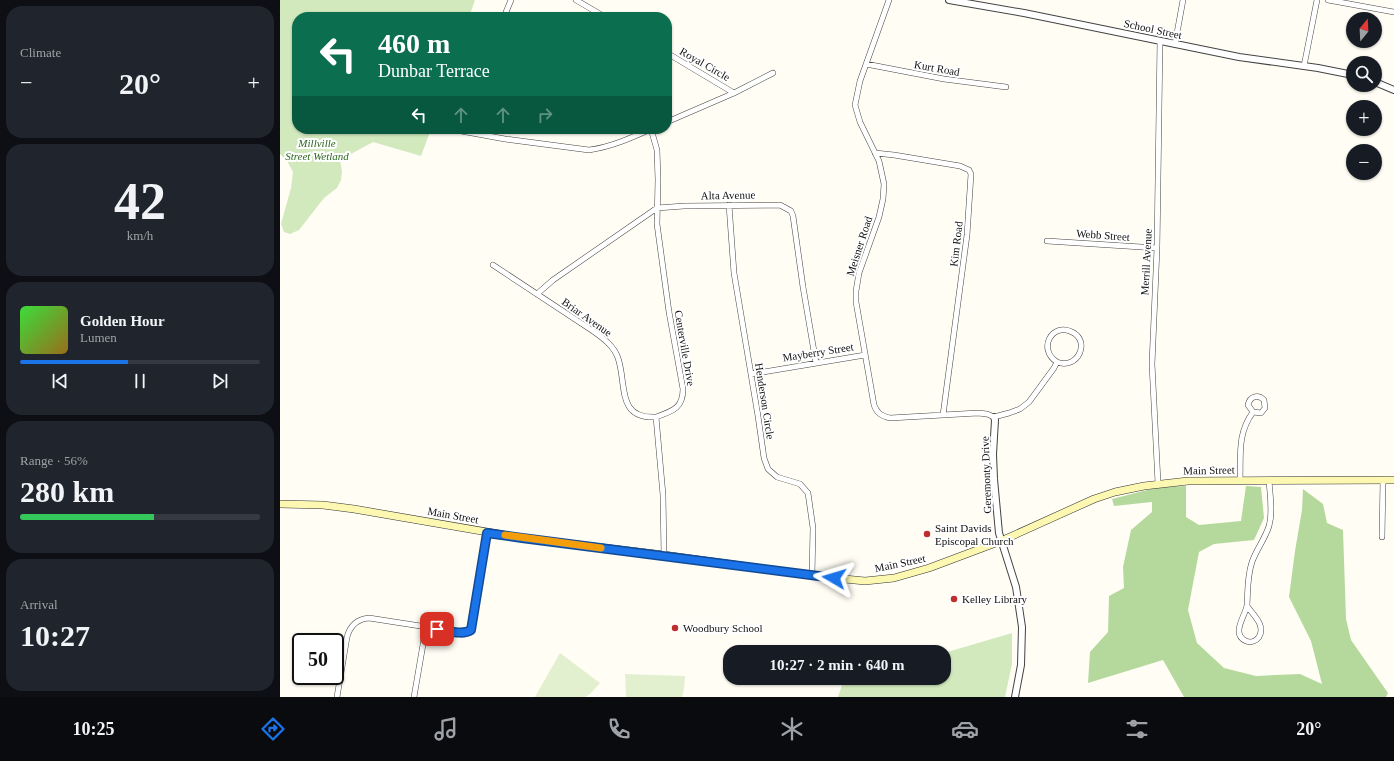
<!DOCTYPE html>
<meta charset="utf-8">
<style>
:root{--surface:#171b24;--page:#20242c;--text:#f1f3f6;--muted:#9ea1a6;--line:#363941;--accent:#1a73e8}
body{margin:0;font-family:Georgia,serif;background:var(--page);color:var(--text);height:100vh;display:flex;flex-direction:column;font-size:15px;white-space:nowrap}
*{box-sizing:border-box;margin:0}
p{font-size:13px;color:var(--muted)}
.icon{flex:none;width:22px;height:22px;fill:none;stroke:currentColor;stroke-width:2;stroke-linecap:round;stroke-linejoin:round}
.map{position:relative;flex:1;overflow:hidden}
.panel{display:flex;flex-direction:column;gap:6px;padding:6px;background:#0d0f14;width:280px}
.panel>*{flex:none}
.guide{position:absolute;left:12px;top:12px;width:380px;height:122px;border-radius:16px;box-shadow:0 1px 3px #0004;background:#0b6e4f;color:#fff;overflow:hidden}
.needle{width:26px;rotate:18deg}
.controls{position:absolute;left:1066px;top:12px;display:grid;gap:8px}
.controls a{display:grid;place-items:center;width:36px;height:36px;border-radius:50%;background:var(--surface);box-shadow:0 1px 3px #0004;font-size:20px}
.speed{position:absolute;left:12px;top:633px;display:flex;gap:8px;font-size:20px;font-weight:700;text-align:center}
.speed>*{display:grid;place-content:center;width:52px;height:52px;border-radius:50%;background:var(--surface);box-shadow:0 1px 3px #0004;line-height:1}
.speed .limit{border:2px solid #111;border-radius:6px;background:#fff;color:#111}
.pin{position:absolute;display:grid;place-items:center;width:34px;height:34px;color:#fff;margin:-17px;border-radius:8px;box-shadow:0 2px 6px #0006}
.me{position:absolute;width:44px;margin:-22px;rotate:277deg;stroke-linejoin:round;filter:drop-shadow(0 0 3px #0008)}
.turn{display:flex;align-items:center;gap:14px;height:84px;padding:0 20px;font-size:18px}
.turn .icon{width:52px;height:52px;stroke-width:2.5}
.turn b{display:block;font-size:28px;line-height:34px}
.lanes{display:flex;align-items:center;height:38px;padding:0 20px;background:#0003;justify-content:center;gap:20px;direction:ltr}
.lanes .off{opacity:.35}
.big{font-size:30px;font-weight:700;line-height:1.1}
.panel .card{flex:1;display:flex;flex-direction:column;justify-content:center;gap:6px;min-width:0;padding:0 14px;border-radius:16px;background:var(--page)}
.panel .dial{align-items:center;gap:0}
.dial b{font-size:52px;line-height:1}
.song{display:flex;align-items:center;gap:12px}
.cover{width:48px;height:48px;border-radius:6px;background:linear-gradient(135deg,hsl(120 70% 55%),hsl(40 70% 35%))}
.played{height:4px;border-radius:2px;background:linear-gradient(90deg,var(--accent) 45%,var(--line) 45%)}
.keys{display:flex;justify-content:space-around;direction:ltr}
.heat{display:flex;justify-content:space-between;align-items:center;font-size:22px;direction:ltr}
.charge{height:6px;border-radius:3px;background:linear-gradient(90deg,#34c759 56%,var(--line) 0)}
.trip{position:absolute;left:443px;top:645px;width:228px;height:40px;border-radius:16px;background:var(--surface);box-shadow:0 1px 3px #0004;font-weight:700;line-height:40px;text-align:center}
.tabs{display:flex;height:64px;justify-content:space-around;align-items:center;background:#090b0e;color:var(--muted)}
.tabs .icon{width:28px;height:28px}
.tabs .selected{color:var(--accent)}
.tabs b{font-size:18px;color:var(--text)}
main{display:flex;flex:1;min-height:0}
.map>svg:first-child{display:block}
</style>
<main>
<section class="panel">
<div class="card"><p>Climate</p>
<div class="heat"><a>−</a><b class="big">20°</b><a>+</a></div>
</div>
<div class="card dial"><b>42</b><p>km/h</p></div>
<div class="card">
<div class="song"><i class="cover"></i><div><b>Golden Hour</b><p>Lumen</p></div></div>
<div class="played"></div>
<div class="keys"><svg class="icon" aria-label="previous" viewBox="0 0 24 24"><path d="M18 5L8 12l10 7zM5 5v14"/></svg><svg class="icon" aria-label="pause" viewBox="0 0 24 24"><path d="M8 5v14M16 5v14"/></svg><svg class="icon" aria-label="next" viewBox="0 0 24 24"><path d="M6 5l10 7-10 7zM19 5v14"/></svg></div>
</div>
<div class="card"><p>Range · 56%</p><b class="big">280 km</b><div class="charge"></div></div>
<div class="card"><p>Arrival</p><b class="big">10:27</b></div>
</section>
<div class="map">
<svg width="1114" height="697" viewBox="0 0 1114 697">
<rect width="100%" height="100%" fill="#fffdf4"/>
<!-- green -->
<path fill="#d2e9be" d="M0,0H195L189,17H17V129H151L141,156L93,142L60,160L62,171L61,180L57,188L44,198L19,230L10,234L4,232L1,224L11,188L13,172L7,161L0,154Z
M732,633V664L725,697H558L563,682L578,678H664V653Z"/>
<!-- forest -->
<path fill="#b5d99d" d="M906,486V517L919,525L961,521L966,486L981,487L984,518L974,540L934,544L919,552L908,610L917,643L944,668L976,676L1020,674L1042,684L1031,641L1009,597L1015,551L1022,510L1023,489L1043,504L1047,523L1063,530L1066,619L1071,640L1108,693L1106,697H904L883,660L808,683L810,652L828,632L829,596L844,588L843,567L851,530L872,512V502L834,506L832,499L879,487Z"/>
<!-- pitch -->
<path fill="#e3f0cf" d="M280,653L320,683L310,694L305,697H255Z
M345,674L405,676L404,689L402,697H346Z"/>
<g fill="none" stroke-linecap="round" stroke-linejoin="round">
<!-- minor casing -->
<g stroke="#434343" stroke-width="6">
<path id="minor" d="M296,0L325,17
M609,0L580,81L575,105L580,122L599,161L604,184L603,199L599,217L579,273L576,291V302L594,405C597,413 601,416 610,418L698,413L707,414L714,417L729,413L740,409L749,402L774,368L777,362C757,349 772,322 792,332C811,341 798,370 777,362
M1048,0L1114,12
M224,17L231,0
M895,44L903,0
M387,53L454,93
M586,64L664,79L726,87
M1024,66L1037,0
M387,122L454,93L493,73
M170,129L225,139L309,150C331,147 351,138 371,129
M371,129L377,150L378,180L377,224L389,312L403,389C403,408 393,411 376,417L383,495L384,555
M595,153L614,155L680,166L689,170L691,174L687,235L663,415
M449,205L454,273L478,416L484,458L488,469L497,477L520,484L528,493L533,528L532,575
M767,241L877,248
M213,265L313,331C323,338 334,346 338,358C347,384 336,419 376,417
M257,294L273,280L377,208L404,206L500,205L511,211L513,216L523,287L536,363
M471,374L585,355
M960,481C961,455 957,434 973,412L981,413L985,408L984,400C978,394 970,396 968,405L973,412
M878,483L872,364L877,248L880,41
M1102,537L1103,480
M967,606C973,615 986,625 979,637C976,641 971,643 966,641C950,634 966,615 967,605C968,590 967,577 972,562C976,550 985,539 989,526C993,512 990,495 989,481
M57,697L67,637C70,626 77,619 89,618L179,632L184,633L190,631L193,624L207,533
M134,697L146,627"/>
</g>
<!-- tertiary casing -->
<g stroke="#434343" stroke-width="8">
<path id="tertiary" d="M669,0L744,13L959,57L1038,68L1073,75
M1095,82L1114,90
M714,417L715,420L713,454L714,479L719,533L736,587L742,627L741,665L735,697"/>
</g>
<!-- secondary casing -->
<g stroke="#323232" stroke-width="8">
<path id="secondary" d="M0,504L43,505L74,509L242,538L384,555L544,577L585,581L614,578L649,568L721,541L814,499L835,492L864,486L908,481L1114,480"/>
</g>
<!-- minor -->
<use href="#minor" stroke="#fff" stroke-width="5"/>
<!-- tertiary -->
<use href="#tertiary" stroke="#fff" stroke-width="6"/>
<!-- secondary -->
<use href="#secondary" stroke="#fcf8b2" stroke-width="7"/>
</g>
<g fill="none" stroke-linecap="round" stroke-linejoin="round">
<!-- route casing -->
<g stroke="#114b97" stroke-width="10">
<path id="route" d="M157,629C167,630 182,636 191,630L207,533L242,538L554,578"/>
</g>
<!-- route -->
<use href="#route" stroke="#1a73e8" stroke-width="7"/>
<!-- slow -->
<path stroke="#f59e0b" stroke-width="7" d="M225,535L321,548"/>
</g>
<!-- markers -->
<g fill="#bd2e2c" stroke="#fff" stroke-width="1.5">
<circle cx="647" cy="534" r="4"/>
<circle cx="674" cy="599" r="4"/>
<circle cx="395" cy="628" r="4"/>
</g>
<g text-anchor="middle" stroke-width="4" stroke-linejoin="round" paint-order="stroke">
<!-- street labels -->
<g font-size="11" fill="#101010" stroke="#fff">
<text transform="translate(873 29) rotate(12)" y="4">School Street</text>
<text transform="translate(425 64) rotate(30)" y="4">Royal Circle</text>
<text transform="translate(657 68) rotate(10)" y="4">Kurt Road</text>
<text transform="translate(448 195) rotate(-1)" y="4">Alta Avenue</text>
<text transform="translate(823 235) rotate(4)" y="4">Webb Street</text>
<text transform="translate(676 244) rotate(-83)" y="4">Kim Road</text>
<text transform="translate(579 246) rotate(-72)" y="4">Meisner Road</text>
<text transform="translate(866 262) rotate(-87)" y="4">Merrill Avenue</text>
<text transform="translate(307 317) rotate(35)" y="4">Briar Avenue</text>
<text transform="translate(405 348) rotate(80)" y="4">Centerville Drive</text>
<text transform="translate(538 352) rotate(-9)" y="4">Mayberry Street</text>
<text transform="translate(485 401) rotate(81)" y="4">Henderson Circle</text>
<text transform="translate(929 470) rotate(-1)" y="4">Main Street</text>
<text transform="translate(706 475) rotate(-92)" y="4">Geremonty Drive</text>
<text transform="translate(173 515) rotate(10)" y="4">Main Street</text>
<text transform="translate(620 563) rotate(-12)" y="4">Main Street</text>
</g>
<!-- park labels -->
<g font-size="11" font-style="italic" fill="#2c6722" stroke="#fff">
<text x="37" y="147">Millville<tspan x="37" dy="13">Street Wetland</tspan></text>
</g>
<!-- poi labels -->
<g font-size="11" fill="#101010" stroke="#fff" text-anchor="start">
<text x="655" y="532">Saint Davids<tspan x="655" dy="13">Episcopal Church</tspan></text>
<text x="682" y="603">Kelley Library</text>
<text x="403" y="632">Woodbury School</text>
</g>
</g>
</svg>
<div class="controls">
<a><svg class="needle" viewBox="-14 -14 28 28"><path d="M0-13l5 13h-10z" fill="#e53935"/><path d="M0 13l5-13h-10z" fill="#9ea1a6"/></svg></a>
<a><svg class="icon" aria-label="search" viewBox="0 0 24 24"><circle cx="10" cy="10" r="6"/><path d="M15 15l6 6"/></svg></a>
<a>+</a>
<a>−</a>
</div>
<div class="speed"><div class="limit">50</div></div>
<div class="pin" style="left:157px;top:629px;background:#d93025"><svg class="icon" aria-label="arrive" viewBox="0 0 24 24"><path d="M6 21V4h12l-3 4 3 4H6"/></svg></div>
<svg class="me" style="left:554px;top:578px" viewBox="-20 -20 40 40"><path d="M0-17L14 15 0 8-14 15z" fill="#1a73e8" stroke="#fff" stroke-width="4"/></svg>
<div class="trip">10:27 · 2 min · 640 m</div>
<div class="guide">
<div class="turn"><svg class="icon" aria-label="left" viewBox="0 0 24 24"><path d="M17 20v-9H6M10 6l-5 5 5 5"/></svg><div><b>460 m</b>Dunbar Terrace</div></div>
<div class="lanes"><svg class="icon" aria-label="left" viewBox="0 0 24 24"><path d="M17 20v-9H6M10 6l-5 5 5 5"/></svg><svg class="icon off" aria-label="ahead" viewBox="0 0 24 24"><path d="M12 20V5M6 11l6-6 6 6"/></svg><svg class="icon off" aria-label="ahead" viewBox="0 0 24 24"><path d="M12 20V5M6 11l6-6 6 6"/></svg><svg class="icon off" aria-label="right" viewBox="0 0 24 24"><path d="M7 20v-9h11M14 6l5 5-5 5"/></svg></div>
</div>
</div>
</main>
<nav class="tabs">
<b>10:25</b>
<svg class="icon selected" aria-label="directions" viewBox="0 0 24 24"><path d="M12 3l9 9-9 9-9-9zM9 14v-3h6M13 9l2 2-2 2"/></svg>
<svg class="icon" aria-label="music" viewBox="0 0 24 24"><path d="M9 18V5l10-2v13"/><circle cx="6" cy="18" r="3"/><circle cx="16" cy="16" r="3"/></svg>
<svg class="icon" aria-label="phone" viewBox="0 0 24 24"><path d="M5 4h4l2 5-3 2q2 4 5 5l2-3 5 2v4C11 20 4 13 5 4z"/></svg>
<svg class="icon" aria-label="climate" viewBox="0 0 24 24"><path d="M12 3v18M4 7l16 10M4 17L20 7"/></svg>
<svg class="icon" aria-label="car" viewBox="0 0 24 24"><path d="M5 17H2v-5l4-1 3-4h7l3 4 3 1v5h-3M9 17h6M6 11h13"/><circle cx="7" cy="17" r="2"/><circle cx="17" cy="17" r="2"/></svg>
<svg class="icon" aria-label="filters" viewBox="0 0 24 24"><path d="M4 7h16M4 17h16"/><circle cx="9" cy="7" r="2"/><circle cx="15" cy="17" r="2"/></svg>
<b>20°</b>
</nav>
